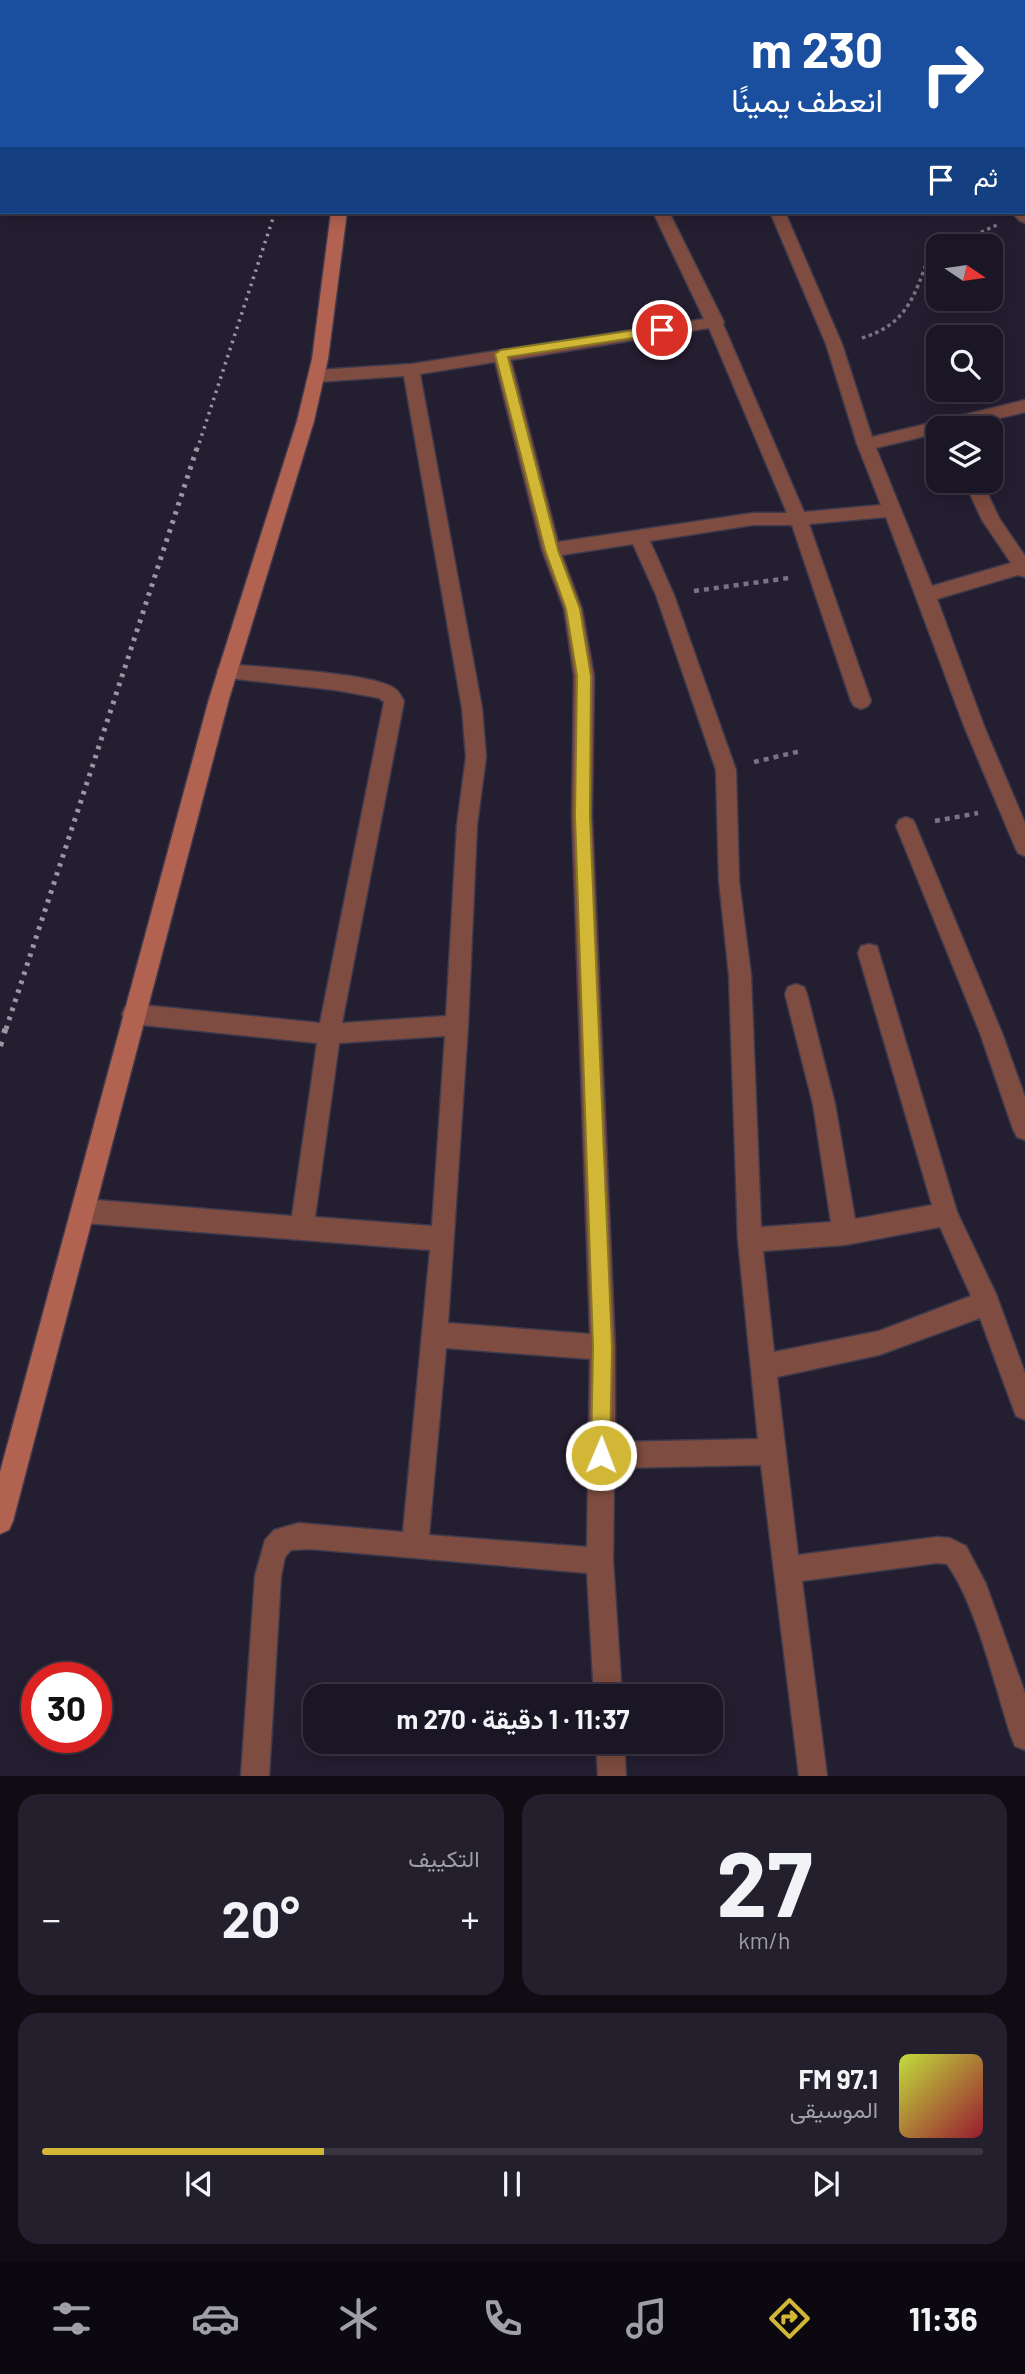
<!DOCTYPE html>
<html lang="ar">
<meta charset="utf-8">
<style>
:root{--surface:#1b1625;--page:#241f2d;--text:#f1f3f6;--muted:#a09fa7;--line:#393542;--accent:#d2b736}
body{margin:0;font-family:Barlow,Vazirmatn,sans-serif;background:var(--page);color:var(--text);direction:rtl;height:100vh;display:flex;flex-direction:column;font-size:26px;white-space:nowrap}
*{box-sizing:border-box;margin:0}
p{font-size:23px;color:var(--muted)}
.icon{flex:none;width:38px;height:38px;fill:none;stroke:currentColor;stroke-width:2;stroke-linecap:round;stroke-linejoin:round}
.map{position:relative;height:1776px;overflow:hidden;direction:ltr}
.side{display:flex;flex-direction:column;gap:18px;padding:18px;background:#0f0c14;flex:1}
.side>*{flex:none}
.hud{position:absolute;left:0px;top:0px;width:1026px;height:214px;box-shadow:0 4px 18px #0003,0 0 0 2px var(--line);direction:rtl;background:#1a4fa0;color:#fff;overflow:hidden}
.needle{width:46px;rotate:103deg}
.fabs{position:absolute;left:926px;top:234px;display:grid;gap:14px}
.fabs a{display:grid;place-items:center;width:77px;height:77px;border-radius:14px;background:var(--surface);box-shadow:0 4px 18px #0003,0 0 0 2px var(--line);font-size:35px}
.speed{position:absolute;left:21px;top:1662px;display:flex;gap:14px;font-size:35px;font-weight:700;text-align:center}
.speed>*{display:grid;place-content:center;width:91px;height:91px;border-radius:50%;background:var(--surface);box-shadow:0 4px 18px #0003,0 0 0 2px var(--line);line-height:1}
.speed .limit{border:10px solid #d22;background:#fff;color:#111}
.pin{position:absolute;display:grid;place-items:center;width:60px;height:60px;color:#fff;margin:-30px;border:4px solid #fff;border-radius:50%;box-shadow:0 2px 7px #0007}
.me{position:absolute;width:77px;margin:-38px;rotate:1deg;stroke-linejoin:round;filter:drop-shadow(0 0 5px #0008)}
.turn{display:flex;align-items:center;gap:24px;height:147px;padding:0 28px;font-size:32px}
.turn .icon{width:91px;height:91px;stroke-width:2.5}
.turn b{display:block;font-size:49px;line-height:60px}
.then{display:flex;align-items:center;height:66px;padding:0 28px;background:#0003;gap:14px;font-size:26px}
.big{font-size:52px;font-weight:700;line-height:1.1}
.side .tile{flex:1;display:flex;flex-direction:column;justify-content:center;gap:10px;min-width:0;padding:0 24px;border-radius:21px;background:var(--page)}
.side .dial{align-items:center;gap:0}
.dial b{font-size:91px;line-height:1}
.song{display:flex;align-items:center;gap:21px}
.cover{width:84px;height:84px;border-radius:10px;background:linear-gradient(135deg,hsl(70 70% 55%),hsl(350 70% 35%))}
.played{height:7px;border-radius:4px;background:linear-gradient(90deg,var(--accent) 30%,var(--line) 30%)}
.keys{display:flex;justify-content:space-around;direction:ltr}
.heat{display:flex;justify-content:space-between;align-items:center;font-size:38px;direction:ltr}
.side .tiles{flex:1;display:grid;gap:18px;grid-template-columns:1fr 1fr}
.tile:last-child{grid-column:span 2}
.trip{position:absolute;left:303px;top:1684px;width:420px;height:70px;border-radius:21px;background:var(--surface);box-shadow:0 4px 18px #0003,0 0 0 2px var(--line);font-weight:700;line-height:70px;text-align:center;direction:rtl}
.tabs{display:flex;height:112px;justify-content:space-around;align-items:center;background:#0b090f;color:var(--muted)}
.tabs .icon{width:49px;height:49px}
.tabs .current{color:var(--accent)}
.tabs b{font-size:32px;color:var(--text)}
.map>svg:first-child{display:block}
</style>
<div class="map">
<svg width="1025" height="1776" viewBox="0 0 1025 1776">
<rect width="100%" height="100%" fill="#241e31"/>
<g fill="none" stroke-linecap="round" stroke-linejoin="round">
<!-- street casing -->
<g stroke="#3f3a4c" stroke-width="3">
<path id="street" d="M39,0H53L38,2Z
M159,0H173L158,2Z
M555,0H573L553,2Z
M890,0H907L888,2Z
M0,47H2V55H0Z
M1024,53H1025V61H1024Z
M1024,103H1025V111H1024Z
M1025,208V223L1020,221L1013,214L1024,212Z
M653,212H669L724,322L723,324L804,512L881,505L857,444L826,344L770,212H785L842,344L872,437L1025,400V412L954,429H938V433L876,448L932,586L1011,563L982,520L964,481H982L999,518L1025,556V577L1018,575L937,599L984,726L1025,823V856L1018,853L1015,847L964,726L886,517L809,524L871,701L868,706L861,709L854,706L851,701L792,525H753L650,541L674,595L736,770L739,881L751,975L761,1227L831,1222L813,1104L785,994L788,987L796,984L804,987L807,994L835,1104L855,1219L932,1205L858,953L861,946L869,944L877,946L957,1212L996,1294L1025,1373V1420L1016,1416L980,1318L879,1355L777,1377L798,1555L937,1537L950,1538L966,1546L986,1584L1025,1693V1750L1015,1746L1011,1736C995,1687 976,1604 947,1564L937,1563L802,1581L827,1776H799L761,1465L614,1468L613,1561L622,1696H594L587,1573L310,1549L291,1550L285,1557L281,1576L269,1776H241L255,1576L265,1540L274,1530L299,1523L403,1532L430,1250L84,1223L76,1219L72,1211L76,1203L84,1199L292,1216L317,1043L133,1024L125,1021L122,1014L125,1007L133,1004L320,1023L384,702L379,698L335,690L227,678L220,676L217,671L220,666L227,664C258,667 374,673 394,688C399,691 401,696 404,701L342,1023L446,1016L457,825L466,757L462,708L404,376L317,382L309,376L317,370L411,364L704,319ZM709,328L787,513H753L558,542L511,360ZM495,362L542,550L564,609L574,676L572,816L590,1334L448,1323L468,1025L477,825L486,757L482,708L420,374ZM633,544L656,595L716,770L719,881L729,975L738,1240L758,1439L615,1442V1347L592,816L594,676L582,609L562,555ZM445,1036L432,1226L315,1217L339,1043ZM940,1227L971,1296L879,1331L774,1352L763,1251L845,1245ZM446,1348L590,1359L587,1547L429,1535Z
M906,817L913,820L916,826L1002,1033L1025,1097V1140L1017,1137L1013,1129L980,1033L896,826L899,820Z
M596,1741H624L626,1776H598Z"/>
</g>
<!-- secondary casing -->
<g stroke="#3f3a4c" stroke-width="3">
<path id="secondary" d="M388,0H402V2H388Z
M331,212H347L328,359L314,421L229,699L13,1521L9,1530L0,1534V1472L209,699L297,421L312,359Z"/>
</g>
<!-- path-far1 -->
<path stroke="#797485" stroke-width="3.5" stroke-dasharray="3.5 3.5" stroke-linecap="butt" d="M1020,0L1022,2
M949,247L999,224
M862,338C907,324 914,297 929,256L938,252"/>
<!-- path -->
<path stroke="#797485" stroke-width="4.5" stroke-dasharray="5 5" stroke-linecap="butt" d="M694,591L789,578
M754,762L801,751
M935,821L978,813"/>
<!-- street -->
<use href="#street" fill="#7e4c41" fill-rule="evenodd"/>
<!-- secondary -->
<use href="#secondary" fill="#b26251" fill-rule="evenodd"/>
<!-- rail-far2 -->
<path stroke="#9a96a5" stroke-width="3.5" stroke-dasharray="2.5 5" stroke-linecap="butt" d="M197,450L275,212"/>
<!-- rail-far1 -->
<path stroke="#9a96a5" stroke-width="5" stroke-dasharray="3.5 6" stroke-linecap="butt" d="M6,1029L197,448"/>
<!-- rail -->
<path stroke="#9a96a5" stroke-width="6" stroke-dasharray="4.5 9" stroke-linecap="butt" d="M0,1046L6,1027"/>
</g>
<!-- route -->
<path fill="#d2b736" stroke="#887723" stroke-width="2" d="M662,326L666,327V333L508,357L558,550L580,609L591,676L590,816L612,1347L610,1455L608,1462L601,1465L594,1462L591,1455L593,1347L575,816L577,676L566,609L545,550L495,354L501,350Z"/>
</svg>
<div class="fabs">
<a><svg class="needle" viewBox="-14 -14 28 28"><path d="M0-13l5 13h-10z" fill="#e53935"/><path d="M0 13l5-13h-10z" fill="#a09fa7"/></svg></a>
<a><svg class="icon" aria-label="search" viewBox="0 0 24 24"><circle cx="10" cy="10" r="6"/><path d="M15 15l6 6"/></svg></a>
<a><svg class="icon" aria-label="layers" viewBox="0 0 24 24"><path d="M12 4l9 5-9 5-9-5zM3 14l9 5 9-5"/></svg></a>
</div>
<div class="speed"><div class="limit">30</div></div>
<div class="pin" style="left:662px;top:330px;background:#d93025"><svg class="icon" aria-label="arrive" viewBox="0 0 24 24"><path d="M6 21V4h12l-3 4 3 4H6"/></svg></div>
<svg class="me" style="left:601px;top:1455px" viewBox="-20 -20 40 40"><circle r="17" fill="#d2b736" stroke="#fff" stroke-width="3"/><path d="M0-11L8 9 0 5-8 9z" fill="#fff"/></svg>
<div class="trip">11:37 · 1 دقيقة · 270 m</div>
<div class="hud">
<div class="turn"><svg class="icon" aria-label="right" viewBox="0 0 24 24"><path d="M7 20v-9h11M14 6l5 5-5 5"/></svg><div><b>230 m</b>انعطف يمينًا</div></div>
<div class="then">ثم<svg class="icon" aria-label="arrive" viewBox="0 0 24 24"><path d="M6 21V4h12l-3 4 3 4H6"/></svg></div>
</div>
</div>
<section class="side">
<div class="tiles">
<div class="tile dial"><b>27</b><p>km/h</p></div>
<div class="tile"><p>التكييف</p>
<div class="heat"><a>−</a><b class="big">20°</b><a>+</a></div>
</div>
<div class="tile">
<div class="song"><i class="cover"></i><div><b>97.1 FM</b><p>الموسيقى</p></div></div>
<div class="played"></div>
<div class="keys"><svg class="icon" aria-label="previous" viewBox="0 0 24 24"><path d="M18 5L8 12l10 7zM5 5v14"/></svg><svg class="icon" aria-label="pause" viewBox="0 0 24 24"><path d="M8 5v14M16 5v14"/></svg><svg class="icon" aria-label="next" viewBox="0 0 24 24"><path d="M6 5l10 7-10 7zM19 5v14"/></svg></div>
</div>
</div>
</section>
<nav class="tabs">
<b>11:36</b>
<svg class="icon current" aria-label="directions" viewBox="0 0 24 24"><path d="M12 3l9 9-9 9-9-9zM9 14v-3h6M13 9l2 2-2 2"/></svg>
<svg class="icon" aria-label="music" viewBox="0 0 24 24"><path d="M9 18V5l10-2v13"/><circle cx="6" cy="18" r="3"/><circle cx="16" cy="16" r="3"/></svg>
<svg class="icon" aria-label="phone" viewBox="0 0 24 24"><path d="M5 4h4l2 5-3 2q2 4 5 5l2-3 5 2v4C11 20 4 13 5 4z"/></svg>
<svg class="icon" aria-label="climate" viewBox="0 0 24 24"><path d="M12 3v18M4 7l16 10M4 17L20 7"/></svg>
<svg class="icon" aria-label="car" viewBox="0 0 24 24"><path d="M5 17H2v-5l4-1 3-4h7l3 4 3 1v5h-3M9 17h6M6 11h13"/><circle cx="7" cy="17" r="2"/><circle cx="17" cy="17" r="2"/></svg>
<svg class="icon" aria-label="filters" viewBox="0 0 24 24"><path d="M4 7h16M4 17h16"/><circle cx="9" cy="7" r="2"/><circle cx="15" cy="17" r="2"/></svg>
</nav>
